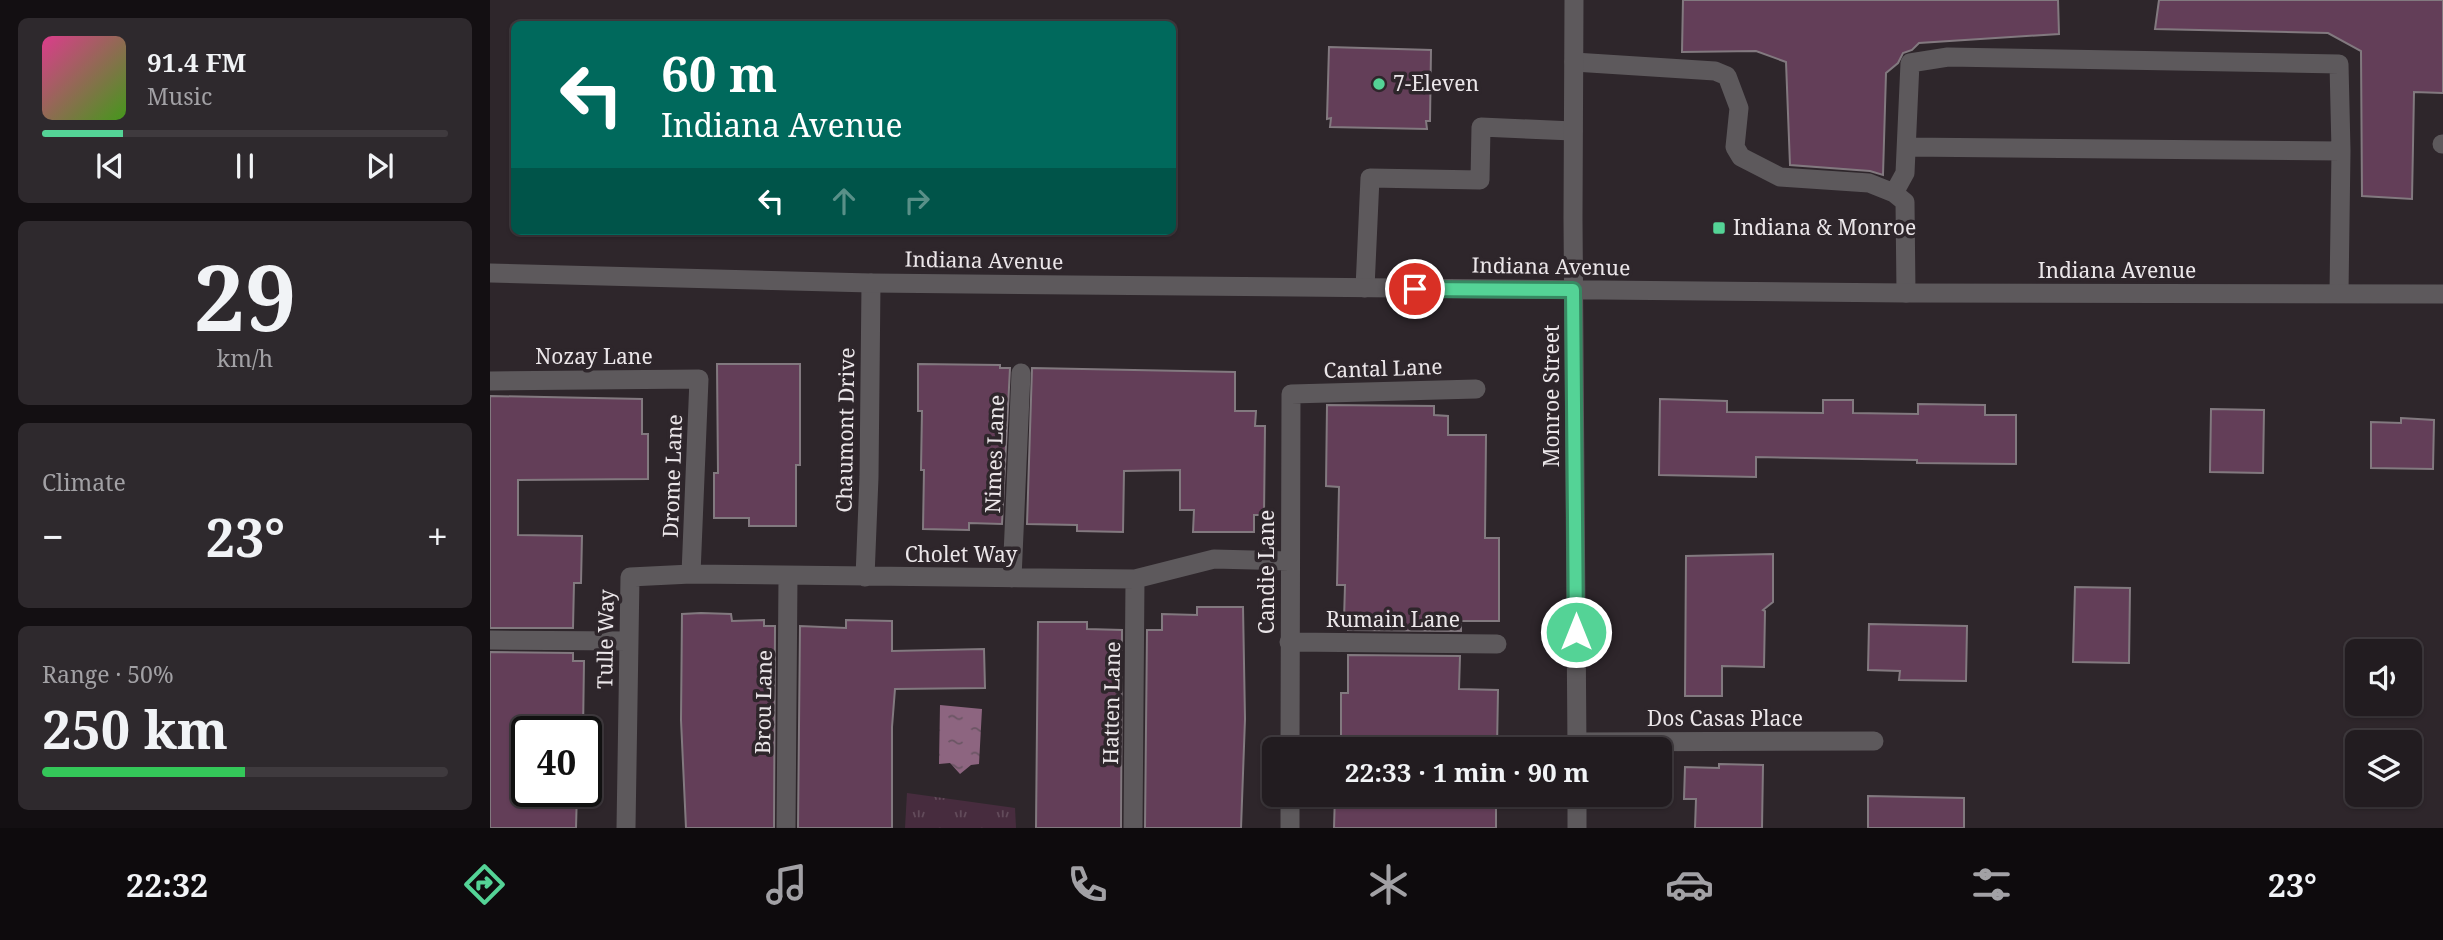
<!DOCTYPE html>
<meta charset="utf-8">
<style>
:root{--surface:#221c20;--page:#2e292d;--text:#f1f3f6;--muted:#a2a1a5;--line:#3f3a3e;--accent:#54d396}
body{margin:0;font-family:"Noto Serif",serif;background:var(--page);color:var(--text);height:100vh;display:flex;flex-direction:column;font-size:26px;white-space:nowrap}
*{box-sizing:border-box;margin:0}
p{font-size:23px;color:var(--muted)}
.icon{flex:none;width:38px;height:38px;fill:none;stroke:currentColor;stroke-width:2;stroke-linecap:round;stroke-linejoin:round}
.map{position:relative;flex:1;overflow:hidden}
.panel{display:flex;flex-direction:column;gap:18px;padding:18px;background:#130f12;width:490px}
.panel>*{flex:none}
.guide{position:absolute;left:21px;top:21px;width:665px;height:214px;border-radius:10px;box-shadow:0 2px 5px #0004,0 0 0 2px var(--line);background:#00695c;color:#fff;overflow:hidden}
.tools{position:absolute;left:1855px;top:639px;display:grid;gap:14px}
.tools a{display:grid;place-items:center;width:77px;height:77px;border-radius:10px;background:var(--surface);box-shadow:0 2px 5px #0004,0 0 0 2px var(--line);font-size:35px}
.speed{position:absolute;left:21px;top:716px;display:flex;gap:14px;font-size:35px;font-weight:700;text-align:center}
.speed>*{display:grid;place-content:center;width:91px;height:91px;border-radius:50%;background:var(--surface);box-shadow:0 2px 5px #0004,0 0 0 2px var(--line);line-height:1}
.speed .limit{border:4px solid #111;border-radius:10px;background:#fff;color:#111}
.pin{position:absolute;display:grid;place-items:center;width:60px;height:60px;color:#fff;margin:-30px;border:4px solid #fff;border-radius:50%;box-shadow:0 2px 7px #0007}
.me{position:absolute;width:77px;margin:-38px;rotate:0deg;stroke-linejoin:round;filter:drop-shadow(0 0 5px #0008)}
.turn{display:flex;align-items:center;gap:24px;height:147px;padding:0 35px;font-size:32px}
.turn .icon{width:91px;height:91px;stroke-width:2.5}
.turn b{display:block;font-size:49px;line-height:60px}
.lanes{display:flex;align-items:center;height:66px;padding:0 35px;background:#0003;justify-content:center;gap:35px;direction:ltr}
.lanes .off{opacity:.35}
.big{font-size:52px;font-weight:700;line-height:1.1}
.panel .widget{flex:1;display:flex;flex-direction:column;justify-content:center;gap:10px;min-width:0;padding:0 24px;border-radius:10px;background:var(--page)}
.panel .dial{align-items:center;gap:0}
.dial b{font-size:91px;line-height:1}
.song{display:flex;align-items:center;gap:21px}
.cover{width:84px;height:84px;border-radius:10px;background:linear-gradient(135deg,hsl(330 70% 55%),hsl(100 70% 35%))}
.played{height:7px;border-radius:4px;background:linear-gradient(90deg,var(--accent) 20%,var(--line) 20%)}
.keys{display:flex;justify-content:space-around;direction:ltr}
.heat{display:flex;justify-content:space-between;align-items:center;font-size:38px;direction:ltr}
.charge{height:10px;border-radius:5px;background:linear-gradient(90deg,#34c759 50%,var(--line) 0)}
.trip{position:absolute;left:772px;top:737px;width:410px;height:70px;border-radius:10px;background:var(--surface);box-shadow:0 2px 5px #0004,0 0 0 2px var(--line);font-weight:700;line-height:70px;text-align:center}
.tabs{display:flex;height:112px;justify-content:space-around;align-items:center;background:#0e0b0d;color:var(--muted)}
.tabs .icon{width:49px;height:49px}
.tabs .on{color:var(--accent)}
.tabs b{font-size:32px;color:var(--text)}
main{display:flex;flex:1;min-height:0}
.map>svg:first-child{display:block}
</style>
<main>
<section class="panel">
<div class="widget">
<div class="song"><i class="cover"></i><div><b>91.4 FM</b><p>Music</p></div></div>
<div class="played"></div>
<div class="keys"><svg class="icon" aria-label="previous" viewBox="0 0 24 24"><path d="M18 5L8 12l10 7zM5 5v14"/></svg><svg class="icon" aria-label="pause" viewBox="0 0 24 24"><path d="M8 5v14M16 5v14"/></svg><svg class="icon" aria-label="next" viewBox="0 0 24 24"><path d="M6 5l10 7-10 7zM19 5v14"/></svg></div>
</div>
<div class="widget dial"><b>29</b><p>km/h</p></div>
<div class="widget"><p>Climate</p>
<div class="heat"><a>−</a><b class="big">23°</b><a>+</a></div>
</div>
<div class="widget"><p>Range · 50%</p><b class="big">250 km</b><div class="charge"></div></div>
</section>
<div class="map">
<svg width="1953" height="828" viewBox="0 0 1953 828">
<defs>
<pattern id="park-tufts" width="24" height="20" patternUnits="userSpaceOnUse" patternTransform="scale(1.75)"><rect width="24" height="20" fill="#472c3e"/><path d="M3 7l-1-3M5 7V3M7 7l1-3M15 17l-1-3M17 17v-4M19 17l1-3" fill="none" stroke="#624b5a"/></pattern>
<pattern id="water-ripples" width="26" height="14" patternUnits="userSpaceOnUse" patternTransform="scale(1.75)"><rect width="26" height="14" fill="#8d6580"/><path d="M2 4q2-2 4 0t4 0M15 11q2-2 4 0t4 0" fill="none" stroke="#6a5563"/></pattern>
</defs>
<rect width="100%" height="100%" fill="#2e262b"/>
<!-- park -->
<path fill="url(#park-tufts)" d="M417,793L525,808L526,828H415Z"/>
<!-- water -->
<path fill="url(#water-ripples)" d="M450,705L492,709L489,764L481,765L470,774L460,763L449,764Z"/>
<!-- building -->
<path fill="#633e58" stroke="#82797f" stroke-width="2" d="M1193,0H1568L1569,34L1429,43L1422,50L1413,53L1408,63L1396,73L1393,175L1380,171L1300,165L1296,62L1266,51L1192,52Z
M1669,0H1953V93L1924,92L1922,199L1872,196L1871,51L1838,33L1665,29Z
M839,47L941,50L940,121H936L937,129L840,127L841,118L837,119Z
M227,364H310V465H306V526H259V518H224V473H228Z
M428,364L510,365V368H520L512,524L479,523V530L433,529L434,470H431L432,411H428Z
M542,368L745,372V411H766L765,426H775L774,515H764V532H703L704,510H690V470L634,471L633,532L587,531V525L537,524Z
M0,396L152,399V434H158V479L28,480V535L92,536L91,583H84L83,628H0Z
M1170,399L1237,401V412L1333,413V400H1363V413L1428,414V404L1495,405V415H1526V464L1427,463V460L1266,457V477L1169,475Z
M837,405L944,406V415L958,416V435H996L995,538H1009V621H971V631L858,630V620H854L855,585H847L849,487L836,486Z
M1721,409L1774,410L1773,473L1720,472Z
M1911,418L1944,420L1943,469L1881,468V422L1911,423Z
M1283,554V602L1273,610L1275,611L1274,667L1232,666V696H1195L1196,556Z
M1585,587L1640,588L1639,663L1583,662Z
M707,607H753L755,719L751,828H655L657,630H672V614L707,615Z
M211,613L241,614L242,621L274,620V626H285L284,828H196L191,720L192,614Z
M356,620L402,621V651L494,649L495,688L405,689L402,727V828H308L310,626L356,628Z
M548,622H597V629L632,630L631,828H546Z
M1379,624L1477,626L1476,681L1409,680L1410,671L1378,670Z
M0,652L83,653V661H94L93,732H34L33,791H87L86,828H0Z
M858,655L970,656L969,689L1008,690L1007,749H851V693H858Z
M1229,764L1273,765L1272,828H1205L1206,799H1194L1195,767L1229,768Z
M845,794H1006V828H844Z
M1378,796L1474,798V828H1378Z"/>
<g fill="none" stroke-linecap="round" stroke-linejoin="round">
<!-- service -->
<path stroke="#5d595c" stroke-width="19" d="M1084,62L1225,71L1237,76L1249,108L1245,147L1251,157L1290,177L1379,183L1404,193L1415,202L1416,293
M1952,144H1953
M1417,147L1851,151L1849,293
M1404,193L1415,173L1420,63L1458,57L1849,64L1851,151
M875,288L880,178L990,180L991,127L1083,131"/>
<!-- minor -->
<path stroke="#5d595c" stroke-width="19" d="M0,381L209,379L201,574
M375,577L379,477L381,283
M522,578L531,373
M0,640L139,641
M799,642L1007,644
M1087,742L1384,741
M800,749L801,394L986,389
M800,794V828
M136,828L140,577L201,574L645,579L724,559L799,561
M296,828L298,576
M643,828L645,579"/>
<!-- tertiary -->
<path stroke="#5d595c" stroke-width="19" d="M1084,0L1083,218L1087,749
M0,273L381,283L1416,293L1953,294
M1087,794V828"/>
</g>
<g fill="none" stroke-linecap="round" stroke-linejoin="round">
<!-- route casing -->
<g stroke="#378962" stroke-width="18">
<path id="route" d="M925,289L1083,290L1086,632"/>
</g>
<!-- route -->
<use href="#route" stroke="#54d396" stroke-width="12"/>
</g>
<!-- markers -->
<g fill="#54d396" stroke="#2e262b" stroke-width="2.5">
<circle cx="889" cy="84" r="7"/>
<rect x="1222" y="221" width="14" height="14" rx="3.5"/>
</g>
<g text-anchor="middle" stroke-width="7" stroke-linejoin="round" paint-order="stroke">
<!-- poi labels -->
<g font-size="21" fill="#ebe6e9" stroke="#2e262b" text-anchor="start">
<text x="903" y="91">7-Eleven</text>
<text x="1243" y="235">Indiana &amp; Monroe</text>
</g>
<!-- street labels -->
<g font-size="21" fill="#ebe6e9" stroke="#2e262b">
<text transform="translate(494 261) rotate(1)" y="7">Indiana Avenue</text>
<text transform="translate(1061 267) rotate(1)" y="7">Indiana Avenue</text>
<text x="1627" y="278">Indiana Avenue</text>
<text x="104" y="364">Nozay Lane</text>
<text transform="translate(893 369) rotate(-2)" y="7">Cantal Lane</text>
<text transform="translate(1062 396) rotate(-90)" y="7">Monroe Street</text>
<text transform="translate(356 430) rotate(-89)" y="7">Chaumont Drive</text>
<text transform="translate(505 454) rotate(-88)" y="7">Nimes Lane</text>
<text transform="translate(183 476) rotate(-88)" y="7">Drome Lane</text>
<text x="471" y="562">Cholet Way</text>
<text transform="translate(777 572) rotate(-90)" y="7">Candie Lane</text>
<text x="903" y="627">Rumain Lane</text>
<text transform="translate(116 639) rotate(-89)" y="7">Tulle Way</text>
<text transform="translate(274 702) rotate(-89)" y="7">Brou Lane</text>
<text transform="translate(622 703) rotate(-89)" y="7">Hatten Lane</text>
<text x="1235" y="726">Dos Casas Place</text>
</g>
</g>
</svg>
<div class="tools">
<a><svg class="icon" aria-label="sound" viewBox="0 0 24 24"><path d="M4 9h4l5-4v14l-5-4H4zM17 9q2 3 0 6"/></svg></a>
<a><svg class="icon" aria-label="layers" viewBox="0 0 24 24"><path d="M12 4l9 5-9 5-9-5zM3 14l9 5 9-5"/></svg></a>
</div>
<div class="speed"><div class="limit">40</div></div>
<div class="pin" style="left:925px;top:289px;background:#d93025"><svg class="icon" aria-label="arrive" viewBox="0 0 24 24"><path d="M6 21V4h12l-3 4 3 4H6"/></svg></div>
<svg class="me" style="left:1086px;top:632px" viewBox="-20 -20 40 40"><circle r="17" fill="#54d396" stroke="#fff" stroke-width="3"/><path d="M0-11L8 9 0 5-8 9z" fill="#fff"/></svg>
<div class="trip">22:33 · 1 min · 90 m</div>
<div class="guide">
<div class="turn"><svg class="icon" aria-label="left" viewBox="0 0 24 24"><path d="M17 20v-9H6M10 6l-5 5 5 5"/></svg><div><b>60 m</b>Indiana Avenue</div></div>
<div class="lanes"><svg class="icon" aria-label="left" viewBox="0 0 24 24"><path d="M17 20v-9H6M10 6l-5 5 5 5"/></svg><svg class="icon off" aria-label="ahead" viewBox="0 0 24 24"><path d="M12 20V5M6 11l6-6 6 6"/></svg><svg class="icon off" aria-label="right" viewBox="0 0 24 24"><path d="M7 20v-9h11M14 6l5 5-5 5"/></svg></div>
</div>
</div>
</main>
<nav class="tabs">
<b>22:32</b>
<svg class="icon on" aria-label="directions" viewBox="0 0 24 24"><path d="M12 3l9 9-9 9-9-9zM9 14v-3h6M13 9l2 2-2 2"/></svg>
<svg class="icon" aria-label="music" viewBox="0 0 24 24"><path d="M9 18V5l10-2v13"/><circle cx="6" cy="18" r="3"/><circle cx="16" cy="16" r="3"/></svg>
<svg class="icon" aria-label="phone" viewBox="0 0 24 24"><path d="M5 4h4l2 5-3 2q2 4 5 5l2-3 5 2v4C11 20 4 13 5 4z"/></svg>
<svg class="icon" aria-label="climate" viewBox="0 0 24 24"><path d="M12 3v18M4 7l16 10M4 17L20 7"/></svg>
<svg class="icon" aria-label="car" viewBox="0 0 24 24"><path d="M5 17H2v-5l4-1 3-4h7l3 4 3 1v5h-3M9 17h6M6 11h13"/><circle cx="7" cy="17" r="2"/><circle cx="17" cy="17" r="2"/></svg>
<svg class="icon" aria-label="filters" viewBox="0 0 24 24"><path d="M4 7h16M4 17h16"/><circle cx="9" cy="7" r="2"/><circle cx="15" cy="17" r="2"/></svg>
<b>23°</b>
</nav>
